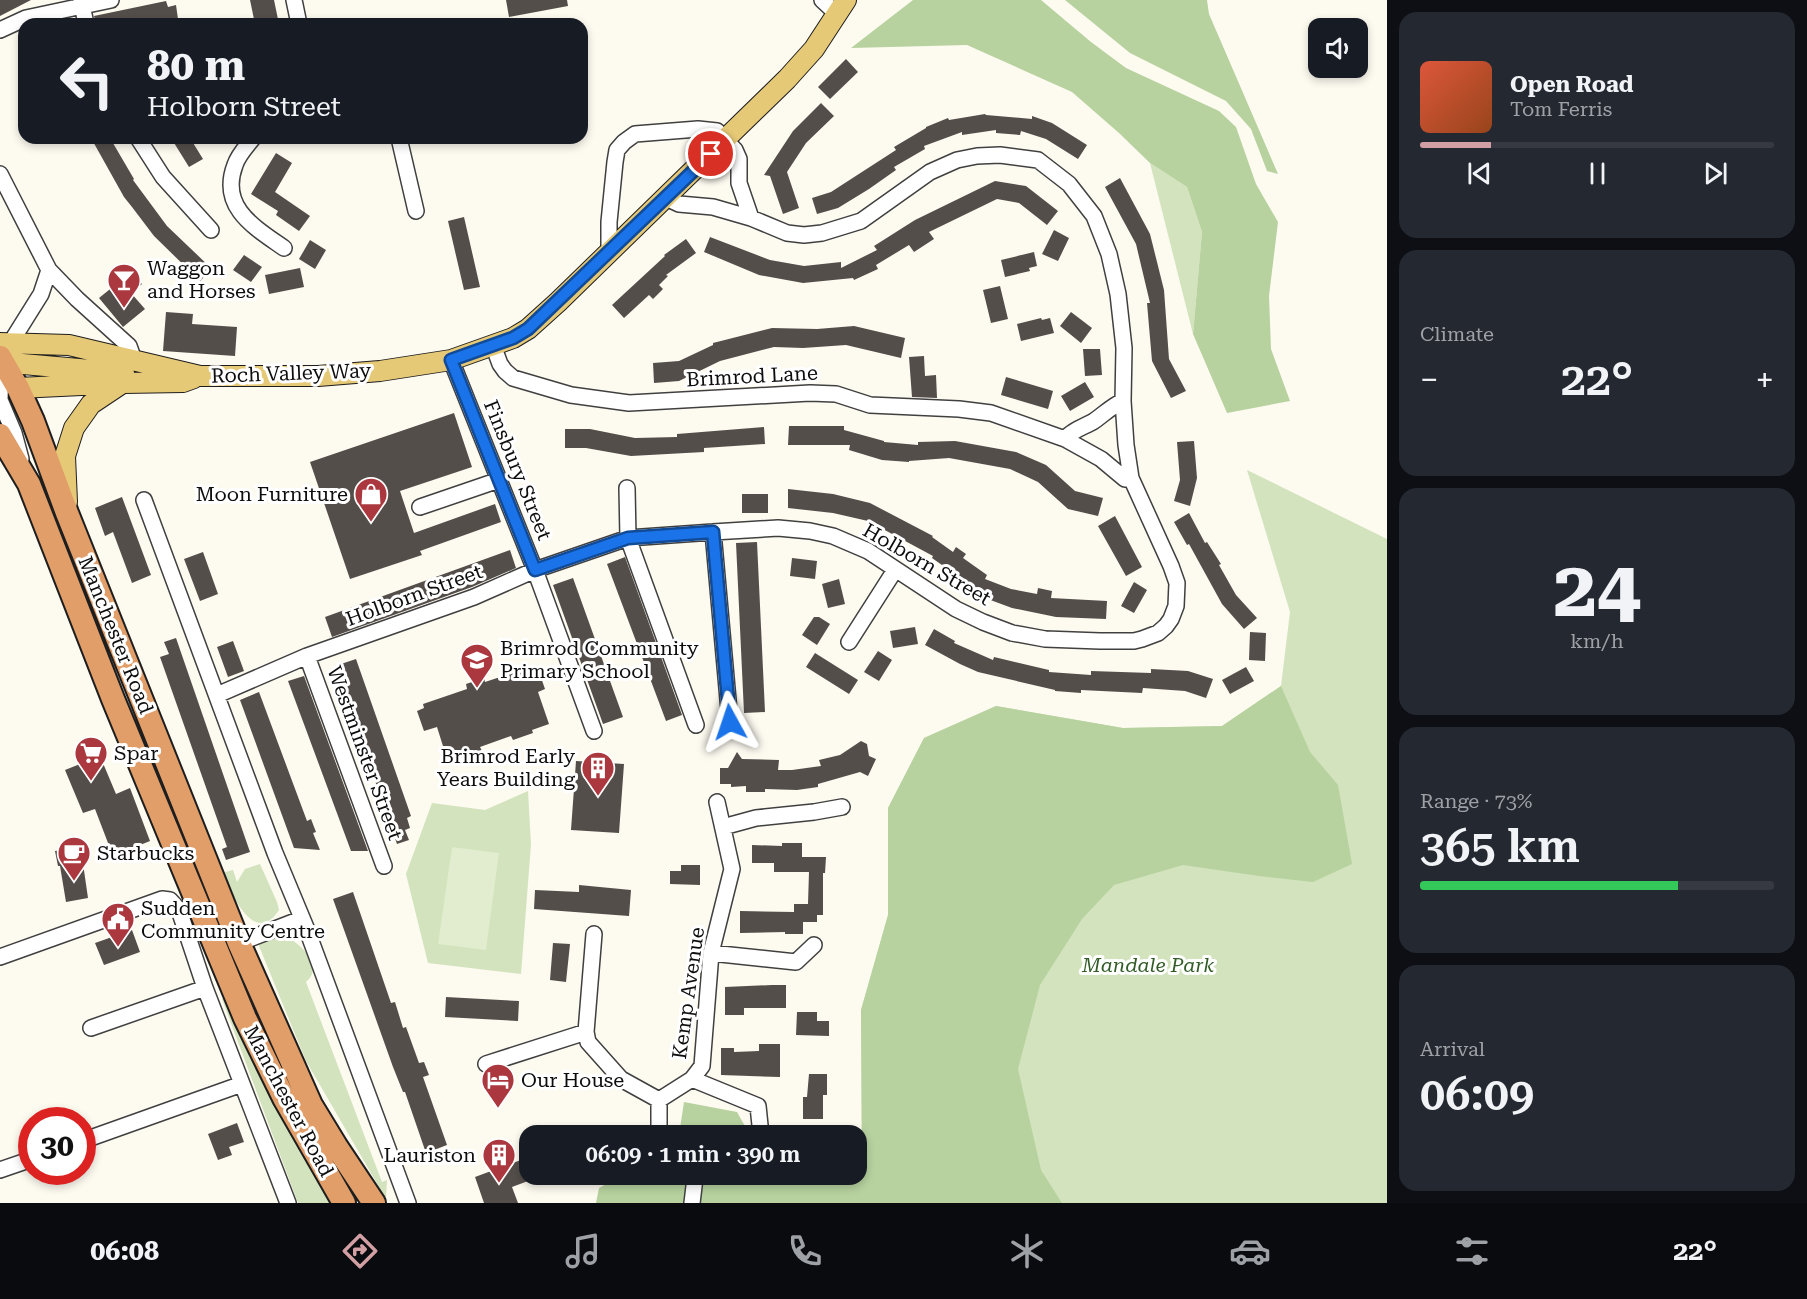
<!DOCTYPE html>
<meta charset="utf-8">
<style>
:root{--surface:#171b24;--page:#242831;--text:#f1f3f6;--muted:#9ea1a6;--line:#363941;--accent:#d29fa4}
body{margin:0;font-family:"Roboto Serif",serif;background:var(--page);color:var(--text);height:100vh;display:flex;flex-direction:column;font-size:22px;white-space:nowrap}
*{box-sizing:border-box;margin:0}
p{font-size:20px;color:var(--muted)}
.icon{flex:none;width:33px;height:33px;fill:none;stroke:currentColor;stroke-width:2;stroke-linecap:round;stroke-linejoin:round}
.map{position:relative;flex:1;overflow:hidden}
.side{display:flex;flex-direction:column;gap:12px;padding:12px;background:#0d0f14;width:420px}
.side>*{flex:none}
.guide{position:absolute;left:18px;top:18px;width:570px;height:126px;border-radius:18px;box-shadow:0 3px 9px #0003;background:#171b24;color:var(--text);overflow:hidden}
.controls{position:absolute;left:1308px;top:18px;display:grid;gap:12px}
.controls a{display:grid;place-items:center;width:60px;height:60px;border-radius:12px;background:var(--surface);box-shadow:0 3px 9px #0003;font-size:30px}
.speed{position:absolute;left:18px;top:1107px;display:flex;gap:12px;font-size:30px;font-weight:700;text-align:center}
.speed>*{display:grid;place-content:center;width:78px;height:78px;border-radius:50%;background:var(--surface);box-shadow:0 3px 9px #0003;line-height:1}
.speed .limit{border:9px solid #d22;background:#fff;color:#111}
.pin{position:absolute;display:grid;place-items:center;width:51px;height:51px;color:#fff;margin:-26px;border:3px solid #fff;border-radius:50%;box-shadow:0 2px 6px #0007}
.me{position:absolute;width:66px;margin:-33px;rotate:355deg;stroke-linejoin:round;filter:drop-shadow(0 0 4px #0008)}
.turn{display:flex;align-items:center;gap:21px;height:126px;padding:0 30px;font-size:27px}
.turn .icon{width:78px;height:78px;stroke-width:2.5}
.turn b{display:block;font-size:42px;line-height:51px}
.big{font-size:45px;font-weight:600;line-height:1.1}
.side .tile{flex:1;display:flex;flex-direction:column;justify-content:center;gap:9px;min-width:0;padding:0 21px;border-radius:18px;background:var(--page)}
.side .dial{align-items:center;gap:0}
.dial b{font-size:78px;line-height:1}
.song{display:flex;align-items:center;gap:18px}
.cover{width:72px;height:72px;border-radius:9px;background:linear-gradient(135deg,hsl(10 70% 55%),hsl(20 70% 35%))}
.played{height:6px;border-radius:3px;background:linear-gradient(90deg,var(--accent) 20%,var(--line) 20%)}
.keys{display:flex;justify-content:space-around;direction:ltr}
.heat{display:flex;justify-content:space-between;align-items:center;font-size:33px;direction:ltr}
.charge{height:9px;border-radius:4px;background:linear-gradient(90deg,#34c759 73%,var(--line) 0)}
.trip{position:absolute;left:519px;top:1125px;width:348px;height:60px;border-radius:18px;background:var(--surface);box-shadow:0 3px 9px #0003;font-weight:600;line-height:60px;text-align:center}
.tabs{display:flex;height:96px;justify-content:space-around;align-items:center;background:#090b0e;color:var(--muted)}
.tabs .icon{width:42px;height:42px}
.tabs .on{color:var(--accent)}
.tabs b{font-size:27px;color:var(--text)}
main{display:flex;flex:1;min-height:0}
.map>svg:first-child{display:block}
</style>
<main>
<div class="map">
<svg width="1387" height="1203" viewBox="0 0 1387 1203">
<rect width="100%" height="100%" fill="#fdfaf0"/>
<!-- green -->
<path fill="#d2e3bd" d="M1150,163L1187,187L1202,232L1193,334Z
M1247,470L1387,539V1203H857L862,1170L861,1010L888,915V808L924,738L996,706L1123,728L1222,726L1281,686L1290,612Z
M528,791L531,844L521,974L428,963L406,874L432,803L485,810Z
M260,864L277,902L279,910C254,948 232,893 222,873L233,870L237,882L245,869Z
M280,934C293,938 319,958 312,974C311,977 308,980 306,982L382,1182L387,1180L386,1199L306,1061L259,946V941Z
M228,998L332,1203H298L222,999Z"/>
<!-- forest -->
<path fill="#b7d29f" d="M913,0H1041L1091,42L1126,68L1219,111L1236,127L1256,184L1278,222L1269,296L1271,349L1290,401L1227,413L1193,334L1202,232L1187,187L1150,163L1119,133L1072,92L967,45L851,48Z
M1065,0H1207L1209,14L1278,174L1267,171L1251,129L1226,101L1130,53Z
M1281,686L1310,752L1338,785L1352,864L1313,882L1259,876L1183,865L1114,885L1082,919L1040,985L1018,1069L1041,1170L1062,1203H596L599,1188L623,1175L856,1174L857,1170H862L861,1010L888,915V808L924,738L996,706L1123,728L1222,726Z
M684,1102L737,1112L750,1135H679Z"/>
<!-- pitch -->
<path fill="#e2ecce" d="M452,847L499,853L486,950L438,944Z"/>
<!-- building -->
<path fill="#544e4b" d="M0,0H31L0,16Z
M250,0H274L279,24H255Z
M506,0H567L568,6L509,17Z
M166,1L168,7L176,5L178,19L154,24H96L94,16Z
M846,59L858,72L830,99L818,87Z
M821,103L834,116L806,143L787,172L799,208L783,214L770,176L764,175L793,131Z
M985,114L986,115L1032,119V116L1052,123L1087,145L1078,159L1046,139L1021,131L1020,135L996,133V130L962,135V132L924,146L925,149L894,167L896,170L869,189L838,208L817,214L812,198L831,192L896,150L894,147L926,128V127L948,118L949,120Z
M91,138H110L134,179L133,180L167,226L212,269L200,281L154,236L132,207L124,197Z
M171,138H190L203,159L189,167Z
M276,153L292,163L275,192L310,216L299,231L276,215L278,211L251,194Z
M1120,178L1150,234L1164,290L1169,359L1186,391L1171,398L1152,361L1147,303H1150L1136,244L1105,187Z
M995,181L1026,186L1058,211L1047,225L1019,203L997,199L929,232L934,239L914,252L909,245L876,265L878,269L854,280L853,278L803,283L759,275L704,252L710,237L770,260L804,266L841,262V268L877,250L874,246L915,220Z
M464,217L480,287L464,290L448,221Z
M1054,230L1069,238L1058,261L1042,254Z
M686,239L696,253L666,275L668,276L659,285L663,289L653,299L649,295L624,318L612,305L665,256L664,255Z
M310,240L326,250L315,269L299,259Z
M1034,252L1037,266L1029,268L1030,271L1005,277L1001,260Z
M244,255L262,267L251,282L233,270Z
M300,268L304,287L269,294L265,275Z
M130,273L142,284L131,293L145,309L123,327L99,298Z
M1000,286L1008,319L991,323L983,290Z
M166,312L193,314L192,324L237,327L235,356L163,351Z
M1071,312L1092,328L1081,343L1060,326Z
M1041,318L1042,320L1050,318L1054,333L1021,341L1017,324Z
M854,326L905,338L901,358L846,345L803,348L774,347L720,361L679,381L654,383L653,363L679,361L713,345V343L772,328L817,329Z
M1083,349H1100L1102,375L1085,376Z
M924,356L925,376L936,375L937,398L912,397L909,357Z
M1006,377L1053,391L1048,409L1001,395Z
M1085,382L1094,397L1070,411L1061,396Z
M454,413L472,467L400,491L414,533L495,504L501,522L420,551L422,555L350,579L310,462Z
M789,426H844V430L884,441V442L918,445V442L955,441L1016,452L1046,465L1075,491L1103,498L1098,516L1068,509L1038,482L1010,469L949,458L909,461V462L882,460L849,450L850,445H788Z
M764,427L765,444L704,448V452L631,456L586,448H565V429H590L635,438L677,437V434Z
M1194,441L1197,478L1190,506L1174,501L1180,480L1177,442Z
M788,489L833,494L870,503L933,536L932,537L953,552L956,547L966,554L963,558L987,575L985,579L1011,589L1037,594L1038,588L1052,591L1051,598L1107,601L1106,619L1056,617L1012,608L985,598L986,596L932,558L933,556L868,521L833,513L788,508Z
M742,494H768V513H742Z
M122,497L151,575L132,583L113,532L105,536L95,508Z
M1189,513L1205,543L1207,542L1221,564L1219,565L1236,595L1257,618L1244,629L1222,604L1189,544L1187,545L1174,522Z
M1115,516L1142,567L1126,576L1098,526Z
M757,542L765,712L744,713L736,543Z
M510,550L516,568L472,587L332,637L325,617Z
M203,552L218,594L200,601L184,559Z
M625,557L682,715L666,721L607,564Z
M792,558L817,561L815,579L790,576Z
M573,578L623,717L603,724L553,585Z
M839,579L845,604L828,608L822,584Z
M1134,582L1147,590L1134,613L1121,606Z
M814,617H819L830,624L817,645L802,635Z
M915,627L918,644L893,648L890,631Z
M934,629L955,641L954,643L993,660L994,657L1049,670V672L1091,675V671L1151,673V669L1188,671L1213,679L1206,698L1185,691L1143,688L1142,693L1081,690V693L1055,691V690L978,672L960,664L925,645Z
M1250,632L1266,633L1265,661L1249,660Z
M176,638L250,852L226,860L222,849L227,847L160,657L169,654L164,642Z
M233,641L244,671L228,677L217,647Z
M878,651L892,660L879,681L864,672Z
M815,653L858,680L849,694L806,667Z
M356,659L411,816L407,818L410,828L405,830L409,840L397,844L335,666Z
M530,667L532,671L538,669L545,689L538,692L549,724L532,730L533,733L513,740L511,736L480,747L482,751L448,762L437,727L424,731L417,711L424,708L423,704L467,689L466,684L484,678L485,682Z
M1246,667L1254,681L1230,694L1222,680Z
M304,676L368,851H351L288,681Z
M259,692L307,821L311,819L316,832L313,833L320,850L294,848L240,700Z
M861,741L867,744L869,756L876,759L868,776L860,772L818,784V787L797,790L765,789V792H746V786L731,787V784H720V768H728L737,752L742,759L779,760L778,770H792L821,766L819,760L840,755Z
M100,756L116,794L130,788L150,841L113,856L95,809L83,813L65,770Z
M576,761L624,764L619,833L571,830Z
M80,843L88,898L66,902L60,866H58L55,851L63,850L62,846Z
M782,843H802V857H826L825,873H823V915H817V922H803V934H785V932L740,933V911L794,912V904H808L809,872H774V863H752V845L782,846Z
M681,865H700V885L670,884V871H681Z
M579,885L631,890L629,916L534,909L535,890L579,892Z
M353,892L391,1003L395,1002L403,1028L406,1027L419,1063L424,1062L429,1075L423,1077L447,1145L426,1153L405,1092H403L393,1067L333,899Z
M132,930L140,952L104,965L95,943Z
M553,943L570,944L566,982L550,980Z
M772,985H786V1008H744V1015H725V987Z
M446,997L519,1001L518,1021L445,1017Z
M797,1012H817V1021H829V1036L796,1035Z
M759,1044H780V1077L721,1075V1048H734V1052L759,1051Z
M809,1074H827V1095H823V1119H803V1097H807Z
M237,1123L244,1142L229,1147L232,1155L218,1160L208,1134Z
M521,1160L528,1181L512,1187L518,1203H484L475,1177Z"/>
<g fill="none" stroke-linecap="round" stroke-linejoin="round">
<!-- minor casing -->
<g stroke="#404040" stroke-width="18">
<path id="minor" d="M81,0L86,24
M294,0L299,24
M822,0L837,14
M0,30L26,18L111,0
M138,138L163,177L211,230
M253,138C247,146 238,155 235,165C219,207 254,227 284,248
M399,138L416,211
M0,174L49,270L77,299L129,346L134,360
M609,250V222L615,162L617,150L624,142L635,134L698,129L717,131L735,150L739,159V183L751,218
M493,345L500,364L505,371L513,378L571,395L629,403L810,393L836,394L870,405L959,409L991,413L1065,439L1101,459L1125,479L1131,478
M451,360L535,570L594,731
M1065,439C1072,430 1084,427 1094,421C1104,414 1112,406 1123,401
M21,459L14,433L0,400L1,369L11,342L41,294L49,270
M627,488L628,538L696,725
M144,500L275,853L307,930L408,1203
M420,507L499,480
M713,532L730,722
M849,642L895,570
M307,656L384,866
M217,695L307,656L474,597L535,570L628,538L713,532L778,528L810,531L833,536L868,551L956,609L983,622L1012,633L1045,639L1100,641H1134L1142,639L1158,633L1166,626L1171,619L1176,606L1177,583L1171,566L1131,478L1126,445L1123,401L1124,348L1118,294L1109,254L1094,216L1069,184L1038,160L1000,155L977,156L957,160L930,172L861,221L822,233L804,235L787,233L751,218L713,207L679,204L666,198
M723,827L756,818L814,812L842,807
M594,934L586,1032L588,1042L621,1079L659,1100
M239,943L301,919
M711,953L796,962L814,945
M0,957L162,899L170,900L179,910L205,988L288,1203
M91,1028L205,988
M486,1064L586,1032
M692,1079L758,1106L761,1135
M663,1136L659,1127V1100L692,1079L702,1066L711,953L732,869L717,802
M82,1141L242,1084
M0,1170L32,1159
M691,1174L695,1178L692,1203"/>
</g>
<!-- major casing -->
<g stroke="#1e1e1e" stroke-width="22">
<path id="major" d="M0,343L69,345L200,376H318L380,371L451,360L513,338L528,329L558,302L787,79L814,49L846,0
M0,362L124,373
M18,388L124,383L183,382L194,378
M67,502L65,456L74,428L91,404L121,384"/>
</g>
<!-- highway casing -->
<g stroke="#1e1e1e" stroke-width="26">
<path id="highway" d="M0,357L18,388L33,421L67,513L239,943L311,1105L336,1146L374,1203
M0,435L29,484L113,699L245,1018L284,1098L344,1203"/>
</g>
<!-- minor -->
<use href="#minor" stroke="#fff" stroke-width="15"/>
<!-- major -->
<use href="#major" stroke="#e6c976" stroke-width="20"/>
<!-- highway -->
<use href="#highway" stroke="#e19e69" stroke-width="22"/>
</g>
<g fill="none" stroke-linecap="round" stroke-linejoin="round">
<!-- route casing -->
<g stroke="#114b97" stroke-width="15">
<path id="route" d="M711,154L528,329L513,338L451,360L535,570L628,538L713,532L730,722"/>
</g>
<!-- route -->
<use href="#route" stroke="#1a73e8" stroke-width="10"/>
</g>
<!-- icons -->
<defs>
<g id="bar-pin" transform="scale(1.725)"><path d="M0 17L-7.5 6A9.5 9.5 0 1 1 7.5 6Z" fill="#ab383f" stroke="#fff"/><path d="M-6-5H6L.8 .8V4.5H3.5V6h-7V4.5H-.8V.8Z" fill="#fff"/></g>
<g id="shop-pin" transform="scale(1.725)"><path d="M0 17L-7.5 6A9.5 9.5 0 1 1 7.5 6Z" fill="#ab383f" stroke="#fff"/><path d="M-5-2.5h2.3a2.7 3.5 0 0 1 5.4 0H5L5.5 6h-11ZM-1.5-2.5h3a1.5 2.3 0 0 0-3 0Z" fill="#fff"/></g>
<g id="school-pin" transform="scale(1.725)"><path d="M0 17L-7.5 6A9.5 9.5 0 1 1 7.5 6Z" fill="#ab383f" stroke="#fff"/><path d="M0-5L7-2L0 1L-7-2ZM-4 1L0 2.5L4 1V4Q0 6-4 4Z" fill="#fff"/></g>
<g id="supermarket-pin" transform="scale(1.725)"><path d="M0 17L-7.5 6A9.5 9.5 0 1 1 7.5 6Z" fill="#ab383f" stroke="#fff"/><path d="M-6-5.5h2.5l.6 2H6L4.5 2H-2.5L-4.4-4H-6ZM-1.5 3.2a1.3 1.3 0 1 0 .1 0ZM3 3.2a1.3 1.3 0 1 0 .1 0Z" fill="#fff"/></g>
<g id="building-pin" transform="scale(1.725)"><path d="M0 17L-7.5 6A9.5 9.5 0 1 1 7.5 6Z" fill="#ab383f" stroke="#fff"/><path d="M-4-6H4V6H1V3H-1V6H-4ZM-2.5-4.3h1.7v1.8h-1.7ZM.8-4.3h1.7v1.8H.8ZM-2.5-1h1.7V.8h-1.7ZM.8-1h1.7V.8H.8Z" fill="#fff"/></g>
<g id="cafe-pin" transform="scale(1.725)"><path d="M0 17L-7.5 6A9.5 9.5 0 1 1 7.5 6Z" fill="#ab383f" stroke="#fff"/><path d="M-5.5-4.5H6V0H3Q3 3.5 0 3.5H-2.5Q-5.5 3.5-5.5 0ZM3-3.2v2h1.7v-2ZM-6 4.5H4V6H-6Z" fill="#fff"/></g>
<g id="civic-pin" transform="scale(1.725)"><path d="M0 17L-7.5 6A9.5 9.5 0 1 1 7.5 6Z" fill="#ab383f" stroke="#fff"/><path d="M-.6-6.5H3V-4.5H.6V-3L4-1V1h2V6H-6V1h2V-1L-.6-3ZM-1.2 2.5V6h2.4V2.5Z" fill="#fff"/></g>
<g id="hotel-pin" transform="scale(1.725)"><path d="M0 17L-7.5 6A9.5 9.5 0 1 1 7.5 6Z" fill="#ab383f" stroke="#fff"/><path d="M-6-4.5h1.5V1H6V5H4.5V3h-9V5H-6ZM-4 0a1.8 1.8 0 1 1 3.6 0ZM.5 0V-2.5h3Q6-2.5 6 0Z" fill="#fff"/></g>
</defs>
<g fill-rule="evenodd">
<use href="#bar-pin" x="124" y="280"/>
<use href="#shop-pin" x="371" y="494"/>
<use href="#school-pin" x="477" y="660"/>
<use href="#supermarket-pin" x="91" y="753"/>
<use href="#building-pin" x="598" y="768"/>
<use href="#cafe-pin" x="74" y="853"/>
<use href="#civic-pin" x="118" y="919"/>
<use href="#hotel-pin" x="498" y="1080"/>
<use href="#building-pin" x="499" y="1155"/>
</g>
<g text-anchor="middle" stroke-width="6" stroke-linejoin="round" paint-order="stroke">
<!-- poi labels -->
<g font-size="20" fill="#0d0d0d" stroke="#fff" text-anchor="start">
<text x="147" y="275">Waggon<tspan x="147" dy="23">and Horses</tspan></text>
<text x="348" y="501" text-anchor="end">Moon Furniture</text>
<text x="500" y="655">Brimrod Community<tspan x="500" dy="23">Primary School</tspan></text>
<text x="114" y="760">Spar</text>
<text x="575" y="763" text-anchor="end">Brimrod Early<tspan x="575" dy="23">Years Building</tspan></text>
<text x="97" y="860">Starbucks</text>
<text x="141" y="915">Sudden<tspan x="141" dy="23">Community Centre</tspan></text>
<text x="521" y="1087">Our House</text>
<text x="476" y="1162" text-anchor="end">Lauriston</text>
</g>
<!-- street labels -->
<g font-size="20" fill="#0d0d0d" stroke="#fff">
<text transform="translate(291 373) rotate(-2)" y="7">Roch Valley Way</text>
<text transform="translate(752 376) rotate(-3)" y="7">Brimrod Lane</text>
<text transform="translate(518 470) rotate(68)" y="7">Finsbury Street</text>
<text transform="translate(927 564) rotate(30)" y="7">Holborn Street</text>
<text transform="translate(414 595) rotate(-20)" y="7">Holborn Street</text>
<text transform="translate(116 635) rotate(68)" y="7">Manchester Road</text>
<text transform="translate(365 753) rotate(70)" y="7">Westminster Street</text>
<text transform="translate(688 993) rotate(-82)" y="7">Kemp Avenue</text>
<text transform="translate(289 1101) rotate(62)" y="7">Manchester Road</text>
</g>
<!-- park labels -->
<g font-size="20" font-style="italic" fill="#325c26" stroke="#fff">
<text x="1148" y="972">Mandale Park</text>
</g>
</g>
</svg>
<div class="controls">
<a><svg class="icon" aria-label="sound" viewBox="0 0 24 24"><path d="M4 9h4l5-4v14l-5-4H4zM17 9q2 3 0 6"/></svg></a>
</div>
<div class="speed"><div class="limit">30</div></div>
<div class="pin" style="left:711px;top:154px;background:#d93025"><svg class="icon" aria-label="arrive" viewBox="0 0 24 24"><path d="M6 21V4h12l-3 4 3 4H6"/></svg></div>
<svg class="me" style="left:730px;top:722px" viewBox="-20 -20 40 40"><path d="M0-17L14 15 0 8-14 15z" fill="#1a73e8" stroke="#fff" stroke-width="4"/></svg>
<div class="trip">06:09 · 1 min · 390 m</div>
<div class="guide">
<div class="turn"><svg class="icon" aria-label="left" viewBox="0 0 24 24"><path d="M17 20v-9H6M10 6l-5 5 5 5"/></svg><div><b>80 m</b>Holborn Street</div></div>
</div>
</div>
<section class="side">
<div class="tile">
<div class="song"><i class="cover"></i><div><b>Open Road</b><p>Tom Ferris</p></div></div>
<div class="played"></div>
<div class="keys"><svg class="icon" aria-label="previous" viewBox="0 0 24 24"><path d="M18 5L8 12l10 7zM5 5v14"/></svg><svg class="icon" aria-label="pause" viewBox="0 0 24 24"><path d="M8 5v14M16 5v14"/></svg><svg class="icon" aria-label="next" viewBox="0 0 24 24"><path d="M6 5l10 7-10 7zM19 5v14"/></svg></div>
</div>
<div class="tile"><p>Climate</p>
<div class="heat"><a>−</a><b class="big">22°</b><a>+</a></div>
</div>
<div class="tile dial"><b>24</b><p>km/h</p></div>
<div class="tile"><p>Range · 73%</p><b class="big">365 km</b><div class="charge"></div></div>
<div class="tile"><p>Arrival</p><b class="big">06:09</b></div>
</section>
</main>
<nav class="tabs">
<b>06:08</b>
<svg class="icon on" aria-label="directions" viewBox="0 0 24 24"><path d="M12 3l9 9-9 9-9-9zM9 14v-3h6M13 9l2 2-2 2"/></svg>
<svg class="icon" aria-label="music" viewBox="0 0 24 24"><path d="M9 18V5l10-2v13"/><circle cx="6" cy="18" r="3"/><circle cx="16" cy="16" r="3"/></svg>
<svg class="icon" aria-label="phone" viewBox="0 0 24 24"><path d="M5 4h4l2 5-3 2q2 4 5 5l2-3 5 2v4C11 20 4 13 5 4z"/></svg>
<svg class="icon" aria-label="climate" viewBox="0 0 24 24"><path d="M12 3v18M4 7l16 10M4 17L20 7"/></svg>
<svg class="icon" aria-label="car" viewBox="0 0 24 24"><path d="M5 17H2v-5l4-1 3-4h7l3 4 3 1v5h-3M9 17h6M6 11h13"/><circle cx="7" cy="17" r="2"/><circle cx="17" cy="17" r="2"/></svg>
<svg class="icon" aria-label="filters" viewBox="0 0 24 24"><path d="M4 7h16M4 17h16"/><circle cx="9" cy="7" r="2"/><circle cx="15" cy="17" r="2"/></svg>
<b>22°</b>
</nav>
